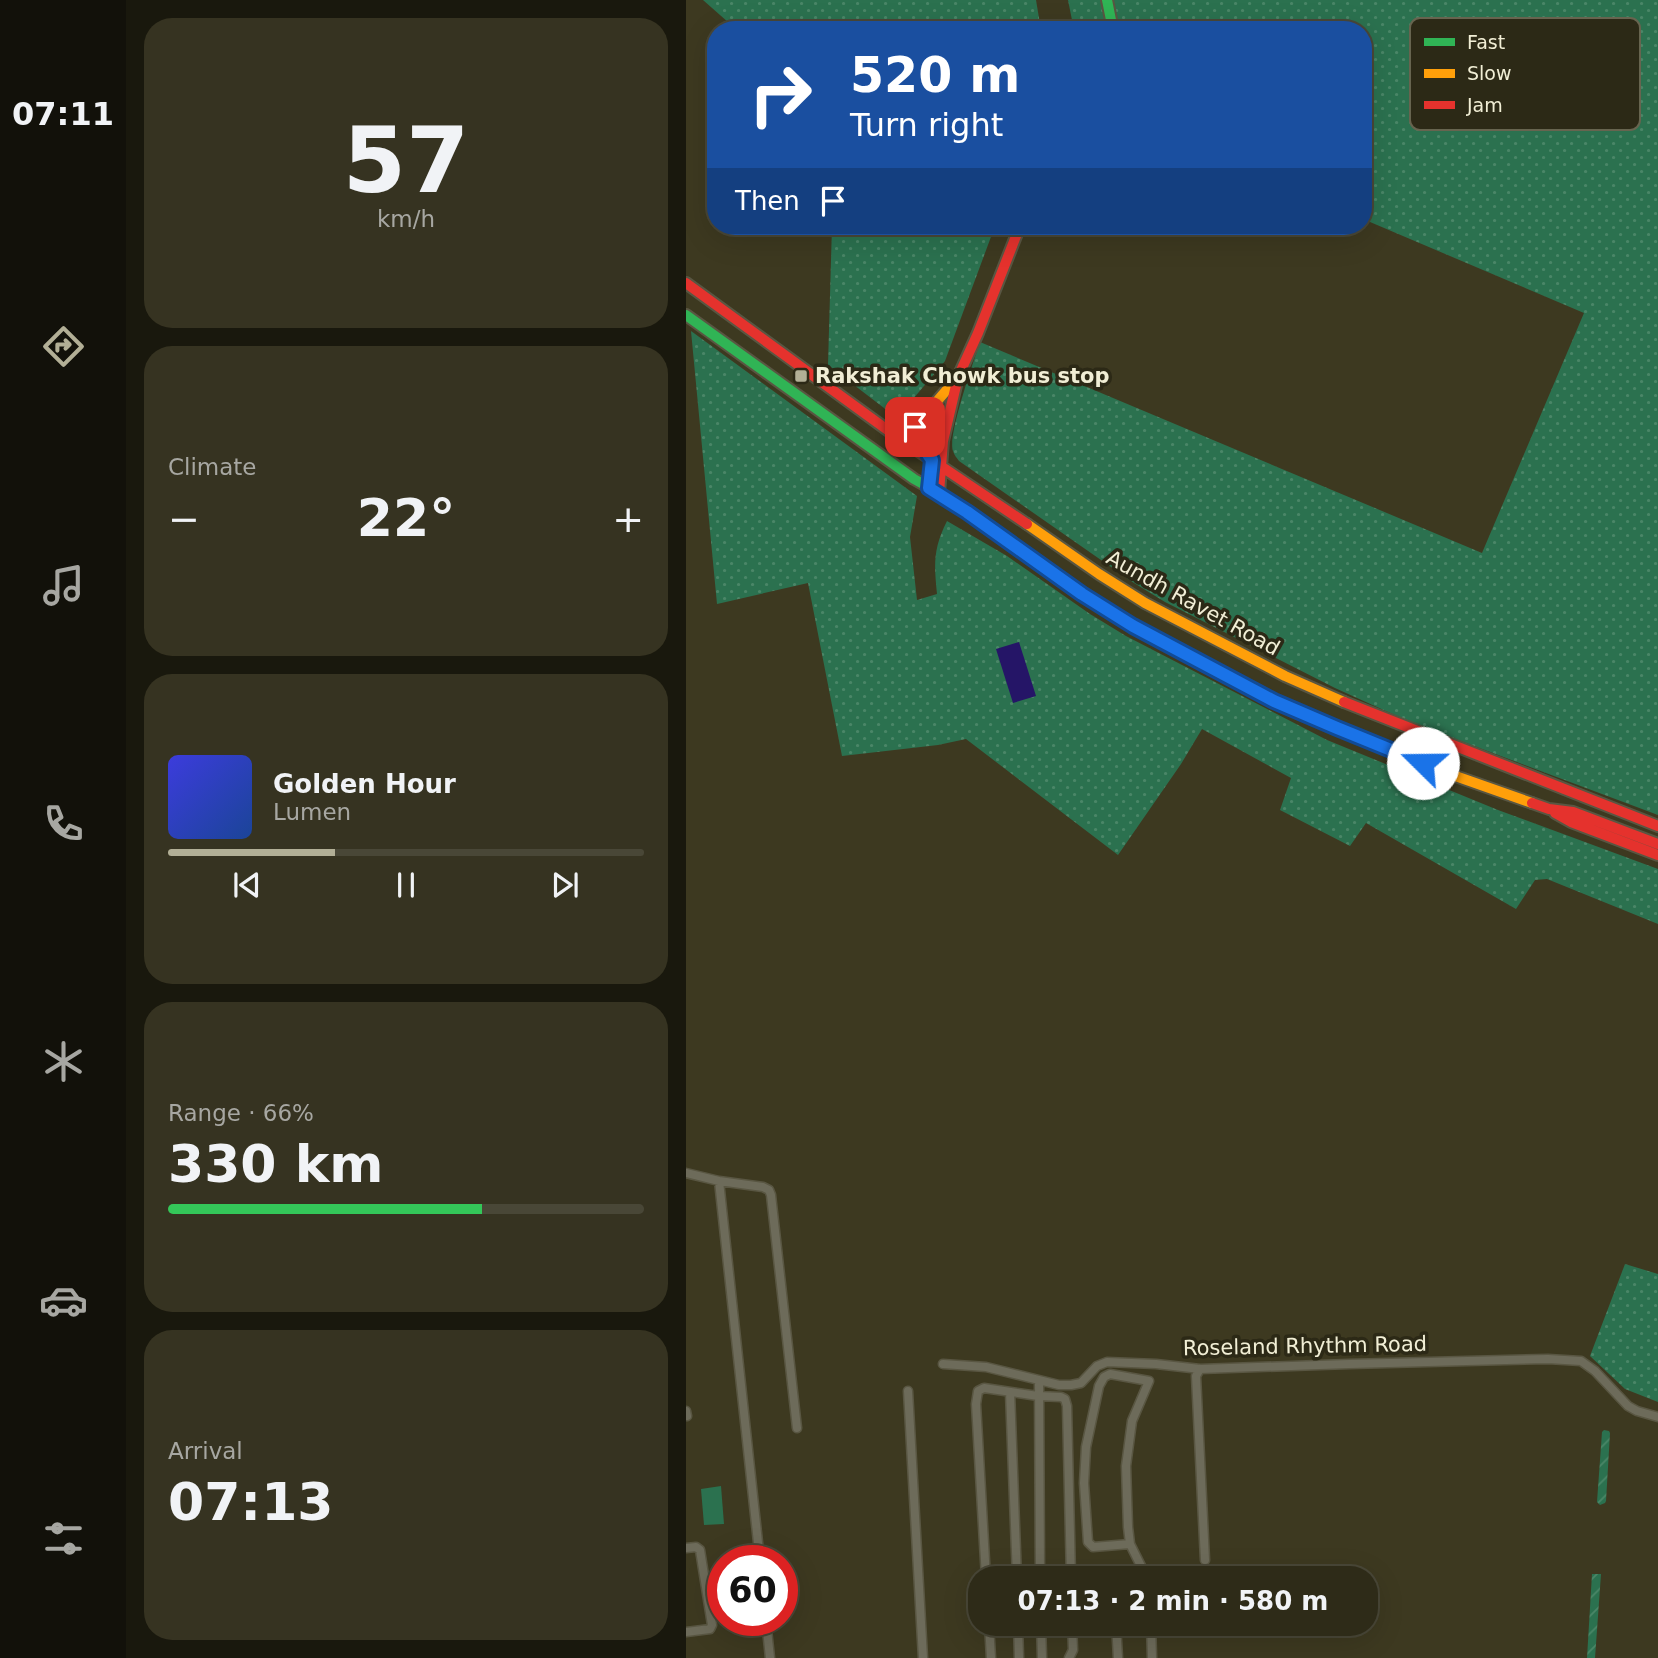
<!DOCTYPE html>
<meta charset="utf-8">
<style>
:root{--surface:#2e2b18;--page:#363321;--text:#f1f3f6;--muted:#a7a7a2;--line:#494737;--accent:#b2af96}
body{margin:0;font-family:"DejaVu Sans",sans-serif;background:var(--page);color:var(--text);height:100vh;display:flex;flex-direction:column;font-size:26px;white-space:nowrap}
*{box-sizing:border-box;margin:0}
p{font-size:23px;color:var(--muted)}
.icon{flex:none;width:38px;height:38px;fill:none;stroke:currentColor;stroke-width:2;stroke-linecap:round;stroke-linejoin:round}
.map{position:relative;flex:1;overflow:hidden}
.side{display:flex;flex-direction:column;gap:18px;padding:18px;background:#19180d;width:560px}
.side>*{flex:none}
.guide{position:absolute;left:21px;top:21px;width:665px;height:214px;border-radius:28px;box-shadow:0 7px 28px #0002,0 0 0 2px var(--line);background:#1a4fa0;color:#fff;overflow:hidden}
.speed{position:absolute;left:21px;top:1545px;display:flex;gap:14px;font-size:35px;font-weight:700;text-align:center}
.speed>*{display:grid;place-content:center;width:91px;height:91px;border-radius:50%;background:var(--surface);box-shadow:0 7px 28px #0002,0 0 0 2px var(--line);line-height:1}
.speed .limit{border:10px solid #d22;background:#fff;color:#111}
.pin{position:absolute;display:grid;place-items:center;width:60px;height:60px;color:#fff;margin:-30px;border-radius:14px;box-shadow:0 4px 10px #0006}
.me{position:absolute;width:77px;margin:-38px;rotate:292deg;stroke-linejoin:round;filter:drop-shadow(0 0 5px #0008)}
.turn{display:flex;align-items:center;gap:24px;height:147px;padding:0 28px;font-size:32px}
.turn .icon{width:91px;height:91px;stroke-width:2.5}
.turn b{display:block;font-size:49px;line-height:60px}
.then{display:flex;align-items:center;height:66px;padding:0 28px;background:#0003;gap:14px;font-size:26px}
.big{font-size:52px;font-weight:700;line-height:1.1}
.side .card{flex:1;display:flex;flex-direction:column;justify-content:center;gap:10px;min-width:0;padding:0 24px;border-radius:28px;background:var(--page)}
.side .dial{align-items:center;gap:0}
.dial b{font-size:91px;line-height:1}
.song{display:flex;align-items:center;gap:21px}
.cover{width:84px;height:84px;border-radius:10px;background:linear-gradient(135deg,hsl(240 70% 55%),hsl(220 70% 35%))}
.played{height:7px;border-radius:4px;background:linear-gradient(90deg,var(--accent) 35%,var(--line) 35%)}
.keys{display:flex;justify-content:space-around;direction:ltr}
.heat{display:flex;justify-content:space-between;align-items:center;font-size:38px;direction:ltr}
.charge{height:10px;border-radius:5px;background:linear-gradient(90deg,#34c759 66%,var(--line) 0)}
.trip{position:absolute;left:282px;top:1566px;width:410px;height:70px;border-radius:28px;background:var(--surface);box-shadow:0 7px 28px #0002,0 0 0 2px var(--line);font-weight:700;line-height:70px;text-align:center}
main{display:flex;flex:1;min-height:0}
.menu{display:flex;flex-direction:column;width:126px;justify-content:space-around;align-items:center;background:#12110a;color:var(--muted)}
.menu .icon{width:49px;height:49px}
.menu .selected{color:var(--accent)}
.menu b{font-size:32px;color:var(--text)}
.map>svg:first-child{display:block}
</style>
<main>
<nav class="menu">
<b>07:11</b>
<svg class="icon selected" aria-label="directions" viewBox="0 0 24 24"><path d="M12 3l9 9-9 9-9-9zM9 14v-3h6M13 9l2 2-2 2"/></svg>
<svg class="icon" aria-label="music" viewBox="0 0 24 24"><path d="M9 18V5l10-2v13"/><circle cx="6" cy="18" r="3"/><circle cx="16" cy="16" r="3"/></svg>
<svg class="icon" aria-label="phone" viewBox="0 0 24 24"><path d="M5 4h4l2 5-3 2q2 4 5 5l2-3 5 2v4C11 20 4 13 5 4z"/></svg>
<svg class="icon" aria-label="climate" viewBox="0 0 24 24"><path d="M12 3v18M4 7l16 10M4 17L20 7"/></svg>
<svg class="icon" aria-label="car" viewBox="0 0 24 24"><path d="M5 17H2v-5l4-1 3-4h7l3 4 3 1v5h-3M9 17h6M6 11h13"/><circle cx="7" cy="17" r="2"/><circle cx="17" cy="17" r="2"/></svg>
<svg class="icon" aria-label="filters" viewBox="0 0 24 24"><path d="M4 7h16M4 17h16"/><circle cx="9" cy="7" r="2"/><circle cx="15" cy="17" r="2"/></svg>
</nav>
<section class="side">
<div class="card dial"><b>57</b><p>km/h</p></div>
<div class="card"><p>Climate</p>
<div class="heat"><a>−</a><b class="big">22°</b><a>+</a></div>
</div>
<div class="card">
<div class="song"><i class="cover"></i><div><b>Golden Hour</b><p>Lumen</p></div></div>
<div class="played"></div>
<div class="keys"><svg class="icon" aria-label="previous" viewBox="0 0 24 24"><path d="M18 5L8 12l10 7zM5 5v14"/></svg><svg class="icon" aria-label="pause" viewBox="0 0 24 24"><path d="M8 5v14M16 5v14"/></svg><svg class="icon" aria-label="next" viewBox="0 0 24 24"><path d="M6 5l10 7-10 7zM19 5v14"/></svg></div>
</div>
<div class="card"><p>Range · 66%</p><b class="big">330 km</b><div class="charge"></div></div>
<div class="card"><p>Arrival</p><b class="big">07:13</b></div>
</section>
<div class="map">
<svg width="972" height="1658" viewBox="0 0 972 1658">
<defs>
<pattern id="grass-dots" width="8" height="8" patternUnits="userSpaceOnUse" patternTransform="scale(1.75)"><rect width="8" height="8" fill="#2b714f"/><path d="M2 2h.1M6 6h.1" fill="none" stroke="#4a8667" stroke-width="1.8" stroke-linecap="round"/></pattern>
<pattern id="garden-furrows" width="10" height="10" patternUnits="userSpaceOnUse" patternTransform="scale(1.75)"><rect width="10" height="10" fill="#2b714f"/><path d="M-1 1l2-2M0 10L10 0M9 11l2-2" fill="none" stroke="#4a8667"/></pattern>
</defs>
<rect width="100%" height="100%" fill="#3d3920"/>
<!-- grass -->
<path fill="url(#grass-dots)" d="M17,0H350L355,30H51Z
M382,0H972V815L724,722L649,688L479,602L448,583L273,461C271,458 268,455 267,451C261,436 288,361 294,342L796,553L898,313L677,219V30H388Z
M146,226H309L259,361L211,418L142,365Z
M5,331L231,496L224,537L231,600L251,594C248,564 247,549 261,521L321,556L404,614L440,636L641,740L812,810L972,869V924L861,879L849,880L830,909L680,823L664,846L594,810L605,778L516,729L495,764L432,855L280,739L252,745L156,756L122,583L31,604Z
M939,1264L972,1274V1402L939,1389L904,1356Z"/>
<!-- park -->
<path fill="#2b714f" d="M35,1486L38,1524L18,1525L15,1489Z"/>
<!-- garden -->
<path fill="url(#garden-furrows)" d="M918,1430L923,1431L924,1433L920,1501L919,1503L914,1505L911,1502L916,1432Z
M906,1574H915L909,1658H901Z"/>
<!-- water -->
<path fill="#251567" d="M333,642L350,696L327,703L310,649Z"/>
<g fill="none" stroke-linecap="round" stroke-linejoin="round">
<!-- street casing -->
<g stroke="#595642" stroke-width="11">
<path id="street" d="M0,1173L33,1181L77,1187L83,1190L85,1195L111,1428
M33,1181L74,1561
M257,1364L300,1367L373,1385H385L395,1383L411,1366L421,1362L470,1364L514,1369L663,1364L862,1359L895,1361L909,1371L942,1406L951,1411L972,1417
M514,1369L510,1376L519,1560
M353,1380L354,1578
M222,1391L237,1658
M324,1392L331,1578
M0,1411L1,1416
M444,1544L407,1547L402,1542L398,1483L400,1447L413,1386L418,1377L424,1374L463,1381L446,1421L440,1466L442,1527L444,1544L458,1572L459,1578
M0,1548L10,1547L14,1550L26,1625L24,1629L0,1632
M300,1578L290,1404L292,1391L298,1388L352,1396L375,1397L379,1399L381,1406L385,1578
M80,1620L84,1658
M303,1624L305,1658
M332,1624L333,1658
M355,1624L356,1658
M430,1624L432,1658
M465,1624L466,1658
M383,1658L387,1650L386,1624"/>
</g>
<!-- fast casing -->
<g stroke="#595642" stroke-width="14">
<path id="fast" d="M421,0L427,30
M0,315L228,479L253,493L406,601"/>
</g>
<!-- slow casing -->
<g stroke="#595642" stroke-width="14">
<path id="slow" d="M229,427L233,441L246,460L243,488
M217,441L270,379
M341,524L413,574L459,603L599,676L658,702
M406,601L447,627L588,700L758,772L846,803"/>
</g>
<!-- jam casing -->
<g stroke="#595642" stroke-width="14">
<path id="jam" d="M0,283L207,434L341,524
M253,493L257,441L272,377L292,333L334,226
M658,702L972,826
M846,803L863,809L887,812L972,844
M869,813L885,822L972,855"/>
</g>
<!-- street -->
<use href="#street" stroke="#6d6b5a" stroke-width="8"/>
<!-- fast -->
<use href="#fast" stroke="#30b455" stroke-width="10"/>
<!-- slow -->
<use href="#slow" stroke="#ff9f0a" stroke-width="10"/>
<!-- jam -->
<use href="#jam" stroke="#e5322d" stroke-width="10"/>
</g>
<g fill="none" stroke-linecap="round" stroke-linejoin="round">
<!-- route casing -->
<g stroke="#114b97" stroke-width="18">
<path id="route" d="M229,427L233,441L246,460L243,488L281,512L396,594L447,626L588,701L651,728L737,763"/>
</g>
<!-- route -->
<use href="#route" stroke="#1a73e8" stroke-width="12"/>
</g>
<!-- markers -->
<rect fill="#b2af96" stroke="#2c2916" stroke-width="2.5" x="108" y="369" width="14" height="14" rx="3.5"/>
<g text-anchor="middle" stroke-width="7" stroke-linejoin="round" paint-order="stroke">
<!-- poi labels -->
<g font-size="21" font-weight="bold" fill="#f1eed5" stroke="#2c2916" text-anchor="start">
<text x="129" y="383">Rakshak Chowk bus stop</text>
</g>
<!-- street labels -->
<g font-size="21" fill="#f1eed5" stroke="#2c2916">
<text transform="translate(507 603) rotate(29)" y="7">Aundh Ravet Road</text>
<text transform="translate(619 1346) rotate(-1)" y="7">Roseland Rhythm Road</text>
</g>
</g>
<!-- legend -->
<rect x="724" y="18" width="230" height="112" rx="10" fill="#2c2916" stroke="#67644f" stroke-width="2"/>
<rect x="738" y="38" width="31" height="8" fill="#30b455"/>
<rect x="738" y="69" width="31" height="9" fill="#ff9f0a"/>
<rect x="738" y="101" width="31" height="8" fill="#e5322d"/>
<g font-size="19" fill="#f1eed5">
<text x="781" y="49">Fast</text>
<text x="781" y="80">Slow</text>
<text x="781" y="112">Jam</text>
</g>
</svg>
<div class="speed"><div class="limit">60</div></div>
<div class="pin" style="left:229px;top:427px;background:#d93025"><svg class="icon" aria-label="arrive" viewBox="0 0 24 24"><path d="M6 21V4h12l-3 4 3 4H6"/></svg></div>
<svg class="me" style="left:737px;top:763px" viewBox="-20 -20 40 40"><circle r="19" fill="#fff"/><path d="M0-13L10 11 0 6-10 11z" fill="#1a73e8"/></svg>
<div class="trip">07:13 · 2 min · 580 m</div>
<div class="guide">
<div class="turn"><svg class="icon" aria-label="right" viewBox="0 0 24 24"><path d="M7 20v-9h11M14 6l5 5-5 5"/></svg><div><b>520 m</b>Turn right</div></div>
<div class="then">Then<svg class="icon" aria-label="arrive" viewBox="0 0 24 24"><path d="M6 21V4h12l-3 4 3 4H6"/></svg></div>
</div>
</div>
</main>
